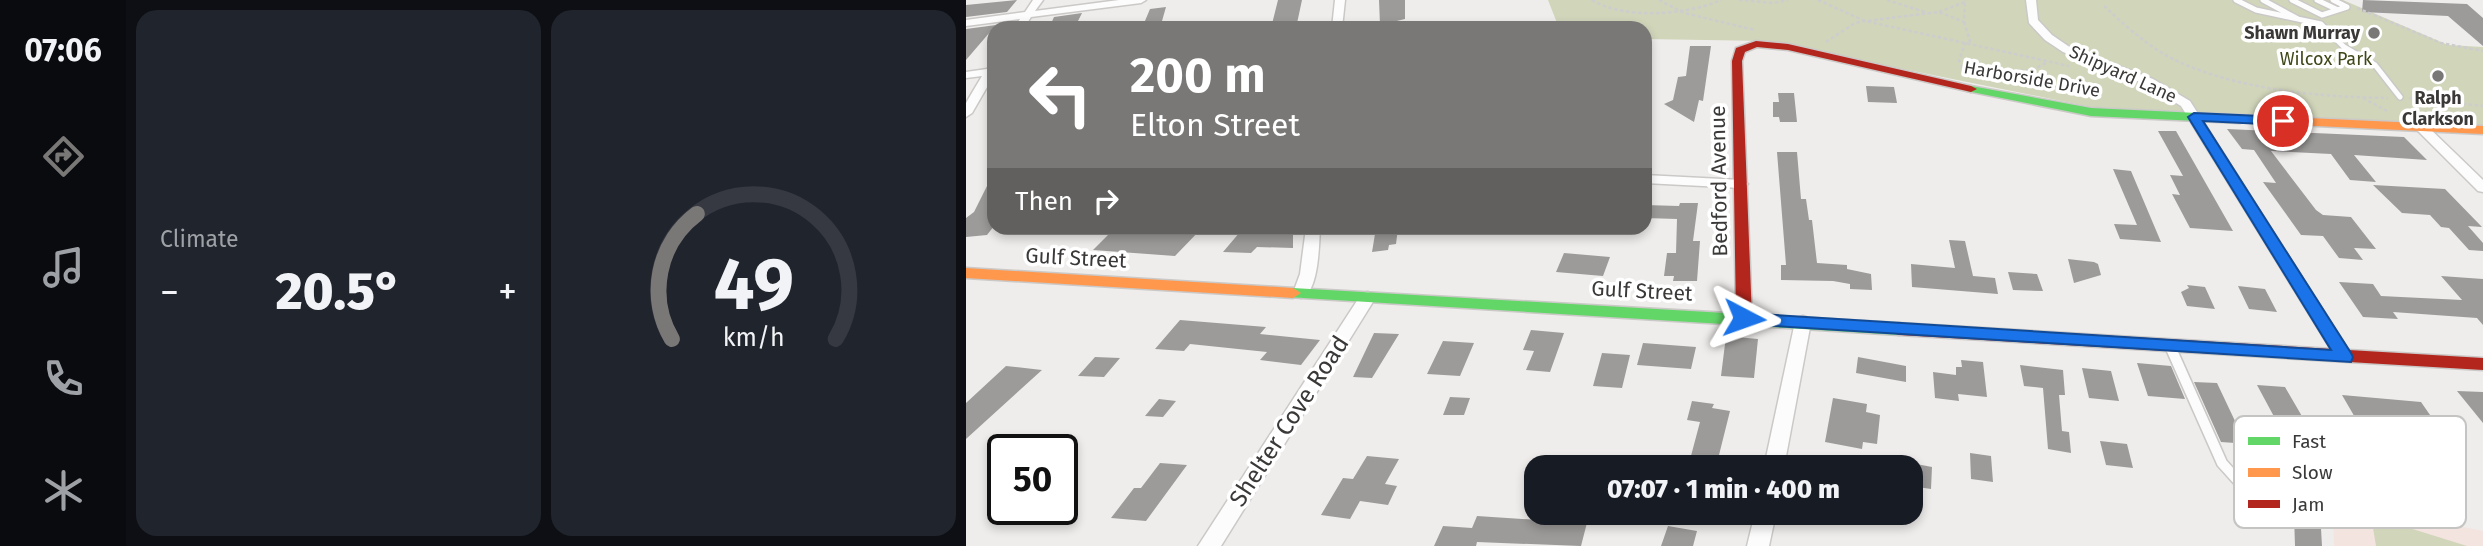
<!DOCTYPE html>
<meta charset="utf-8">
<style>
:root{--surface:#171b24;--page:#20242c;--text:#f1f3f6;--muted:#9ea1a6;--line:#363941;--accent:#7a7877}
body{margin:0;font-family:"Fira Sans",sans-serif;background:var(--page);color:var(--text);height:100vh;display:flex;flex-direction:column;font-size:26px;white-space:nowrap}
*{box-sizing:border-box;margin:0}
p{font-size:23px;color:var(--muted)}
.icon{flex:none;width:38px;height:38px;fill:none;stroke:currentColor;stroke-width:2;stroke-linecap:round;stroke-linejoin:round}
.map{position:relative;flex:1;overflow:hidden}
.side{display:flex;flex-direction:column;gap:10px;padding:10px;background:#0d0f14;width:840px}
.side>*{flex:none}
.guide{position:absolute;left:21px;top:21px;width:665px;height:214px;border-radius:21px;box-shadow:0 4px 10px #0003;background:#7a7877;color:#fff;overflow:hidden}
.speed{position:absolute;left:21px;top:434px;display:flex;gap:14px;font-size:35px;font-weight:700;text-align:center}
.speed>*{display:grid;place-content:center;width:91px;height:91px;border-radius:50%;background:var(--surface);box-shadow:0 4px 10px #0003;line-height:1}
.speed .limit{border:4px solid #111;border-radius:10px;background:#fff;color:#111}
.pin{position:absolute;display:grid;place-items:center;width:60px;height:60px;color:#fff;margin:-30px;border:4px solid #fff;border-radius:50%;box-shadow:0 2px 7px #0007}
.me{position:absolute;width:77px;margin:-38px;rotate:94deg;stroke-linejoin:round;filter:drop-shadow(0 0 5px #0008)}
.turn{display:flex;align-items:center;gap:24px;height:147px;padding:0 28px;font-size:32px}
.turn .icon{width:91px;height:91px;stroke-width:2.5}
.turn b{display:block;font-size:49px;line-height:60px}
.then{display:flex;align-items:center;height:66px;padding:0 28px;background:#0003;gap:14px;font-size:26px}
.big{font-size:52px;font-weight:800;line-height:1.1}
.side .widget{flex:1;display:flex;flex-direction:column;justify-content:center;gap:10px;min-width:0;padding:0 24px;border-radius:21px;background:var(--page)}
.side .dial{align-items:center;gap:0}
.dial svg{height:182px;overflow:visible;fill:none;stroke:var(--line);stroke-width:7;stroke-linecap:round;text-anchor:middle}
.dial text{fill:var(--text);stroke:none}
.heat{display:flex;justify-content:space-between;align-items:center;font-size:38px;direction:ltr}
.side .tiles{flex:1;display:grid;gap:10px;grid-template-columns:repeat(2,1fr)}
.trip{position:absolute;left:558px;top:455px;width:399px;height:70px;border-radius:21px;background:var(--surface);box-shadow:0 4px 10px #0003;font-weight:800;line-height:70px;text-align:center}
main{display:flex;flex:1;min-height:0}
.dock{display:flex;flex-direction:column;width:126px;justify-content:space-around;align-items:center;background:#090b0e;color:var(--muted)}
.dock .icon{width:49px;height:49px}
.dock .selected{color:var(--accent)}
.dock b{font-size:32px;color:var(--text)}
.map>svg:first-child{display:block}
</style>
<main>
<nav class="dock">
<b>07:06</b>
<svg class="icon selected" aria-label="directions" viewBox="0 0 24 24"><path d="M12 3l9 9-9 9-9-9zM9 14v-3h6M13 9l2 2-2 2"/></svg>
<svg class="icon" aria-label="music" viewBox="0 0 24 24"><path d="M9 18V5l10-2v13"/><circle cx="6" cy="18" r="3"/><circle cx="16" cy="16" r="3"/></svg>
<svg class="icon" aria-label="phone" viewBox="0 0 24 24"><path d="M5 4h4l2 5-3 2q2 4 5 5l2-3 5 2v4C11 20 4 13 5 4z"/></svg>
<svg class="icon" aria-label="climate" viewBox="0 0 24 24"><path d="M12 3v18M4 7l16 10M4 17L20 7"/></svg>
</nav>
<section class="side">
<div class="tiles">
<div class="widget"><p>Climate</p>
<div class="heat"><a>−</a><b class="big">20.5°</b><a>+</a></div>
</div>
<div class="widget dial"><svg viewBox="0 0 100 80">
<path d="M14 69A42 42 0 1 1 86 69"/>
<path d="M14 69A42 42 0 0 1 25 14" stroke="#7a7877"/>
<text x="50" y="56" font-size="32" font-weight="700">49</text>
<text x="50" y="72" font-size="11">km/h</text>
</svg></div>
</div>
</section>
<div class="map">
<svg width="1517" height="546" viewBox="0 0 1517 546">
<rect width="100%" height="100%" fill="#efedeb"/>
<!-- education -->
<path fill="#f3e4e0" d="M1366,500L1517,531V546H1368Z"/>
<!-- green -->
<path fill="#d1d5ba" d="M582,0H1377L1482,45L1517,47V126L1125,107L799,41L679,39V28H593Z
M1405,516L1501,546H1410Z"/>
<!-- building -->
<path fill="#9d9b9a" d="M51,0L41,12L0,17V5Z
M312,0H336L330,28H305Z
M413,0H439V19L414,25Z
M1397,0L1501,4L1517,18V46L1482,16L1396,12Z
M200,7L194,28H176L184,9Z
M116,13L109,27L83,28L88,17Z
M30,25L0,60V29Z
M724,46H745L737,101L733,100L728,122L698,104L707,100L712,77L720,76Z
M900,86L928,87L931,103L902,102Z
M812,93H828L831,122H814L813,117H807V102H813Z
M1261,129L1438,137L1461,160L1388,155L1410,182L1384,180L1365,154L1305,151L1350,210L1357,215L1385,217L1410,249L1388,248L1397,260L1373,258L1357,236L1335,235L1297,182L1310,183L1288,150L1276,149Z
M1192,131H1210L1267,231L1224,228L1206,194L1214,195L1204,175L1217,176Z
M811,152H831L835,199H840L843,220H846L851,263L881,265V269L905,274L906,290L884,289V284L867,281L815,280V265H820Z
M1147,169L1165,171L1195,242L1154,239L1148,224L1171,225Z
M28,172V226L21,235L0,237V218L8,212Z
M1407,185L1479,189L1516,227L1502,226L1517,243V251L1503,250L1483,228L1475,227L1464,215L1436,213Z
M714,203H732L727,241H734L731,281H707L708,276H698L701,253H710L711,219L679,218V205L713,206Z
M149,228L205,231L209,228H236L209,256L127,250Z
M410,228H432L430,244L423,245L422,250L406,252Z
M274,232L327,235V248L291,247L285,253L257,252Z
M983,240L999,241L1007,276L1029,278L1032,294L946,287L945,264L989,268Z
M598,253L644,257L637,276L590,272Z
M1102,259L1128,262L1132,264L1135,275L1108,283Z
M1042,272L1071,274L1077,291L1047,290Z
M1475,276L1517,279V325L1511,318L1427,312L1432,319L1397,317L1373,282L1407,284L1415,296L1496,300Z
M1221,285L1239,287L1249,309L1221,306L1215,292L1223,288Z
M1272,286L1299,289L1311,312L1283,309Z
M214,320L300,327L294,334L354,340L335,365L294,360L301,352L224,344L218,351L189,349Z
M565,330L598,333L584,372L560,370L568,351L557,350Z
M408,333L433,334L406,378L387,377Z
M760,336L792,339L788,378L755,376Z
M477,341L508,343L494,376L461,374Z
M677,343L730,347L725,369L671,365Z
M636,353L664,355L656,388L627,386Z
M129,357L154,358L138,377L112,376Z
M892,357L940,366V382L890,373Z
M995,360L1017,362L1021,397L992,394L993,401L969,398L967,372L990,375V367H996Z
M1171,363L1205,366L1219,399L1182,396Z
M1054,365L1097,370L1099,395H1093L1096,431L1103,432L1105,453L1082,449L1077,388L1058,386Z
M40,366L76,370L0,439V403Z
M1116,368L1145,371L1153,401L1123,398Z
M1228,382L1251,383L1269,421L1312,424L1291,385L1319,387L1355,449L1255,442Z
M1491,391L1517,392V423Z
M1376,395L1455,402L1471,425L1451,423L1460,436L1394,426Z
M484,397L504,398L498,415H477Z
M867,398L901,404L900,412L914,415L911,444L897,442L896,449L859,442Z
M193,399L210,401L197,417L179,416Z
M726,401L748,404L746,408L764,411L750,467H722L734,422L721,420Z
M1134,441L1161,444L1167,468L1140,465Z
M1004,453L1025,456L1027,482L1005,479Z
M401,456L433,459L419,484L431,486L422,505L394,501L384,519L355,515L377,478L387,479Z
M194,463L221,465L180,521L145,518L168,488H175Z
M945,463L966,467L965,489L945,486Z
M1327,484L1353,493L1356,546H1329Z
M605,513L623,515L615,546L511,542L510,546H468L477,526L506,528L511,516L602,522Z
M702,526L731,531L727,546H695Z"/>
<g fill="none" stroke-linecap="round" stroke-linejoin="round">
<!-- lane-far1 casing -->
<g stroke="#cbc9c7" stroke-width="8">
<path id="lane-far1" d="M1270,0L1290,10L1355,24L1378,47L1409,65L1434,97
M1297,0L1332,19
M1326,0L1356,15L1381,7L1367,0
M1351,0L1372,10"/>
</g>
<!-- lane casing -->
<g stroke="#cbc9c7" stroke-width="13">
<path id="lane" d="M1204,346L1256,463L1274,483L1306,497"/>
</g>
<!-- street casing -->
<g stroke="#cbc9c7" stroke-width="3">
<path id="street" d="M67,0H77L69,11L153,0H180L175,3L65,17L58,28H48L54,19L0,26V20L59,12Z
M369,0H379L376,28H366Z
M1060,0H1070L1072,20L1086,35L1105,48L1187,79L1224,101L1384,353L1387,357L1384,361H1372L1215,106L1179,84L1097,52L1079,40L1063,23Z
M28,63V75L6,113L0,117V103L16,76L0,78V72L21,69Z
M1455,123L1459,124L1517,180V192L1512,191L1451,130L1449,127Z
M679,175L775,180L782,184L775,188L679,183Z
M340,228H354C353,244 353,293 335,298L327,293L334,274Z
M402,292L410,297L255,546H232L396,293Z
M837,316L843,318L845,322L818,467H798L829,322L831,318Z
M789,513H810L803,546H781Z"/>
</g>
<!-- fast casing -->
<g stroke="#cbc9c7" stroke-width="3">
<path id="fast" d="M1005,86L1125,108L1274,115L1280,119L1274,123L1125,116L1001,91L999,89Z
M327,288L933,323L939,325L942,329L939,333L933,335L321,297L319,293L321,289Z"/>
</g>
<!-- slow casing -->
<g stroke="#cbc9c7" stroke-width="3">
<path id="slow" d="M1274,115L1517,126V134L1270,122L1268,119Z
M0,268L327,288L335,293L327,298L0,278Z"/>
</g>
<!-- jam casing -->
<g stroke="#cbc9c7" stroke-width="3">
<path id="jam" d="M790,41L822,44L1005,86L1011,89L1005,92L822,50L791,47L779,52L776,61L786,318L778,324L770,318L766,61L770,48Z
M933,323L1517,358V370L933,335L927,333L924,329L927,325Z"/>
</g>
<!-- path -->
<path stroke="#cecdcd" stroke-width="2.5" stroke-dasharray="3.5 2.5" stroke-linecap="butt" d="M626,0C659,20 721,15 755,0
M693,0L718,13L789,30
M773,0L807,3L822,0
M852,0L899,21L1103,66
M921,0L959,12
M1138,6C1160,26 1183,48 1211,61C1274,90 1353,97 1422,98
M1391,8L1475,43L1517,51
M973,12L999,2
M998,22L1004,41L999,44L993,60L998,72
M860,42L889,23L899,21L973,12L998,22L999,0
M1006,73L1066,70L1082,62
M1397,98L1421,111
M1443,98L1517,106"/>
<!-- lane-far1 -->
<use href="#lane-far1" stroke="#fdfcfc" stroke-width="5"/>
<!-- lane -->
<use href="#lane" stroke="#fdfcfc" stroke-width="10"/>
<!-- street -->
<use href="#street" fill="#fdfcfc" fill-rule="evenodd"/>
<!-- fast -->
<use href="#fast" fill="#63d668" fill-rule="evenodd"/>
<!-- slow -->
<use href="#slow" fill="#ff974d" fill-rule="evenodd"/>
<!-- jam -->
<use href="#jam" fill="#b3261e" fill-rule="evenodd"/>
</g>
<!-- route -->
<path fill="#1a73e8" stroke="#114b97" stroke-width="2" d="M1228,113L1317,117L1323,121L1317,125L1237,121L1385,353L1387,357L1385,362L778,324L769,318L778,313L1365,350L1222,117Z"/>
<!-- markers -->
<g fill="#7a7877" stroke="#fff" stroke-width="2.5">
<circle cx="1408" cy="33" r="7"/>
<circle cx="1472" cy="76" r="7"/>
</g>
<g text-anchor="middle" stroke-width="7" stroke-linejoin="round" paint-order="stroke">
<!-- far-poi labels -->
<g font-size="18" font-weight="bold" fill="#3b3938" stroke="#fff" text-anchor="end">
<text x="1394" y="39">Shawn Murray</text>
<text x="1472" y="104" text-anchor="middle">Ralph<tspan x="1472" dy="21">Clarkson</tspan></text>
</g>
<!-- far-park labels -->
<g font-size="18" fill="#404718" stroke="#fff">
<text x="1360" y="65">Wilcox Park</text>
</g>
<!-- far-street labels -->
<g font-size="18" fill="#3b3938" stroke="#fff">
<text transform="translate(1157 74) rotate(24)" y="6">Shipyard Lane</text>
<text transform="translate(1066 79) rotate(10)" y="6">Harborside Drive</text>
</g>
<!-- street labels -->
<g font-size="21" fill="#3b3938" stroke="#fff">
<text transform="translate(753 181) rotate(-91)" y="7">Bedford Avenue</text>
<text transform="translate(110 258) rotate(3)" y="7">Gulf Street</text>
<text transform="translate(676 291) rotate(3)" y="7">Gulf Street</text>
</g>
<!-- near-street labels -->
<g font-size="24" fill="#3b3938" stroke="#fff">
<text transform="translate(323 421) rotate(-57)" y="8">Shelter Cove Road</text>
</g>
</g>
<!-- legend -->
<rect x="1268" y="416" width="232" height="112" rx="10" fill="#fff" stroke="#c4c4c3" stroke-width="2"/>
<rect x="1282" y="437" width="32" height="8" fill="#63d668"/>
<rect x="1282" y="468" width="32" height="9" fill="#ff974d"/>
<rect x="1282" y="500" width="32" height="8" fill="#b3261e"/>
<g font-size="19" fill="#3b3938">
<text x="1326" y="448">Fast</text>
<text x="1326" y="479">Slow</text>
<text x="1326" y="511">Jam</text>
</g>
</svg>
<div class="speed"><div class="limit">50</div></div>
<div class="pin" style="left:1317px;top:121px;background:#d93025"><svg class="icon" aria-label="arrive" viewBox="0 0 24 24"><path d="M6 21V4h12l-3 4 3 4H6"/></svg></div>
<svg class="me" style="left:778px;top:318px" viewBox="-20 -20 40 40"><path d="M0-17L14 15 0 8-14 15z" fill="#1a73e8" stroke="#fff" stroke-width="4"/></svg>
<div class="trip">07:07 · 1 min · 400 m</div>
<div class="guide">
<div class="turn"><svg class="icon" aria-label="left" viewBox="0 0 24 24"><path d="M17 20v-9H6M10 6l-5 5 5 5"/></svg><div><b>200 m</b>Elton Street</div></div>
<div class="then">Then<svg class="icon" aria-label="right" viewBox="0 0 24 24"><path d="M7 20v-9h11M14 6l5 5-5 5"/></svg></div>
</div>
</div>
</main>
